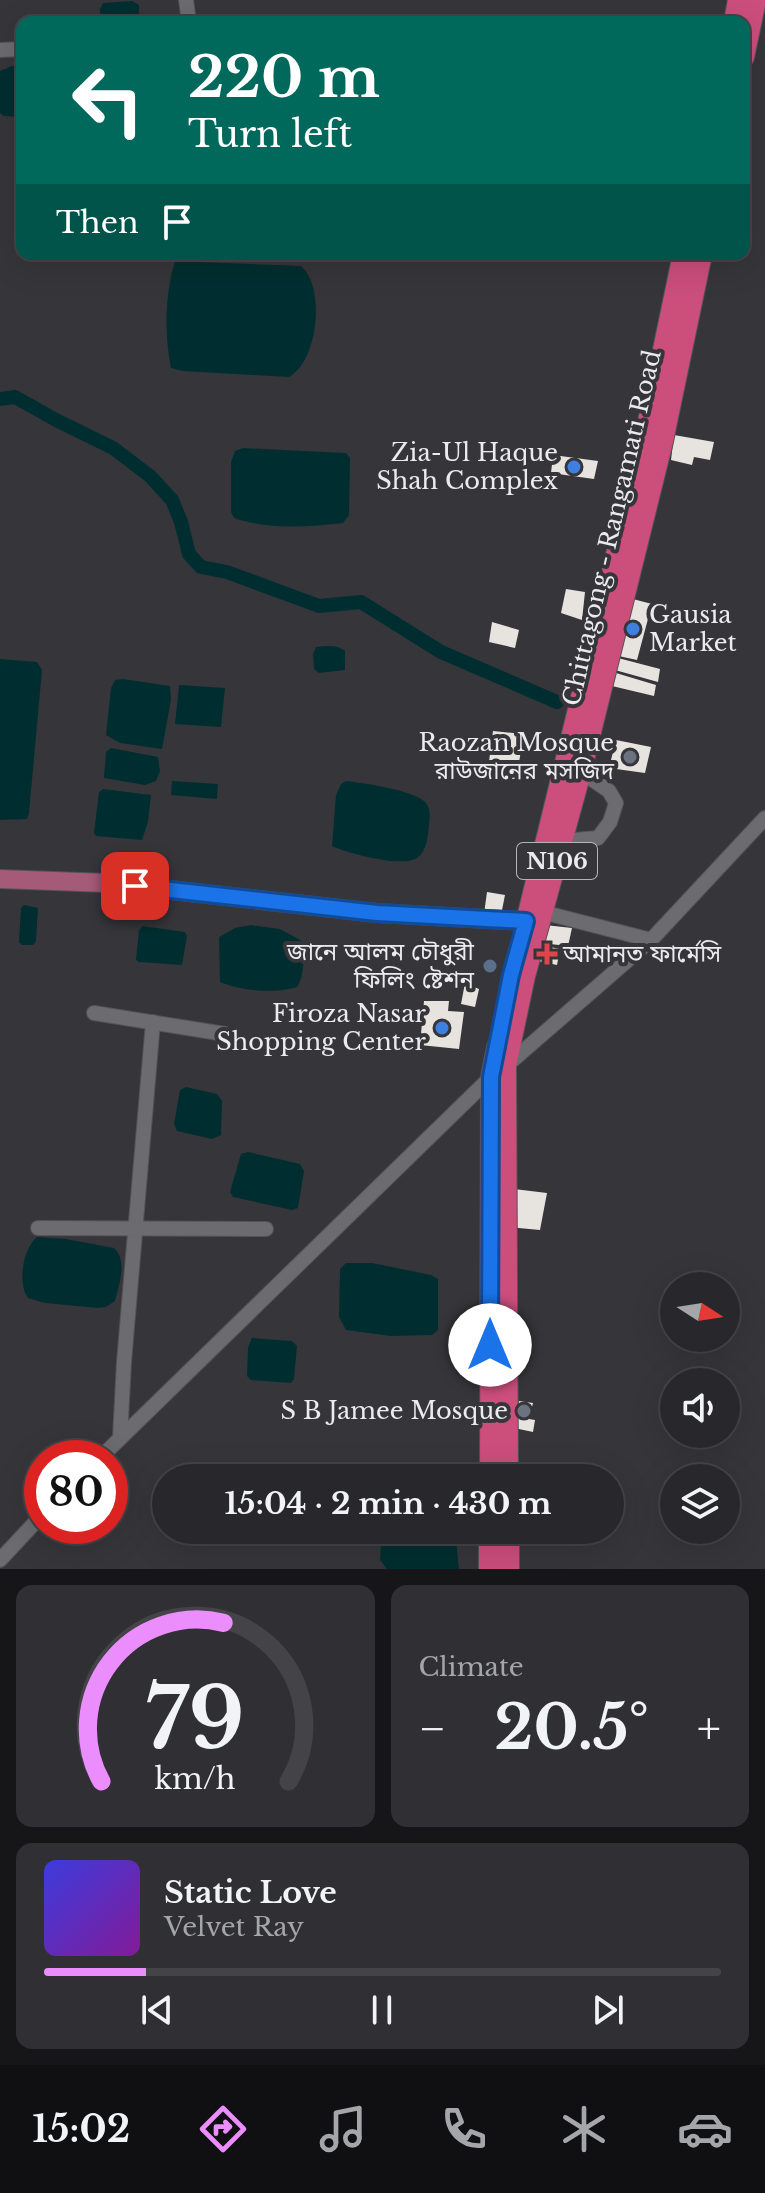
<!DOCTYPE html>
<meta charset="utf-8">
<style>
:root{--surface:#28282c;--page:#303034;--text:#f1f3f6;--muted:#a5a6a9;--line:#444448;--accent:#eb8dfc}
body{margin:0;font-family:"Libre Baskerville","Noto Sans Bengali",serif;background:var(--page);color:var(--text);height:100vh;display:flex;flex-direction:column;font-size:30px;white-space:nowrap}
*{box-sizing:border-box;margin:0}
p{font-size:26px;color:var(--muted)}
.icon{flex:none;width:44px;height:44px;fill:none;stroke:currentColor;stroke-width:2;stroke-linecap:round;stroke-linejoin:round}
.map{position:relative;height:1569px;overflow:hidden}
.details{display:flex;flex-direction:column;gap:16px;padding:16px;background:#161618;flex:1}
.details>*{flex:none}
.guide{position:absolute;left:16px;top:16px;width:734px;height:244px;border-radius:16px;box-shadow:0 8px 32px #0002,0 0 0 2px var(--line);background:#00695c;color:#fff;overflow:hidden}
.needle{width:52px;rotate:102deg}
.controls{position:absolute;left:660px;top:1272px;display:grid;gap:16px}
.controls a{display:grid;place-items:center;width:80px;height:80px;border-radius:50%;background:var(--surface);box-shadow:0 8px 32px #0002,0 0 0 2px var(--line);font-size:40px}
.speed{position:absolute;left:24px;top:1440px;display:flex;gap:16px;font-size:40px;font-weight:700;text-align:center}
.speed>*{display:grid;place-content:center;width:104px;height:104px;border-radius:50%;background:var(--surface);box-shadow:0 8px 32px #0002,0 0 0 2px var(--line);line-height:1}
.speed .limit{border:12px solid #d22;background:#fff;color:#111}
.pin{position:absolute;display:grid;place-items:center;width:68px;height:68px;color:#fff;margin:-34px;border-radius:16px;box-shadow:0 4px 12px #0006}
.me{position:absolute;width:88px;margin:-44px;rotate:0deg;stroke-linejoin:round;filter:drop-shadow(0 0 6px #0008)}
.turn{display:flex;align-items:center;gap:28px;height:168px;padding:0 40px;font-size:36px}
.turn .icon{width:104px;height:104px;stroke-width:2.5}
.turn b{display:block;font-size:56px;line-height:68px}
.then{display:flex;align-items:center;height:76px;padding:0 40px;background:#0003;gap:16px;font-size:30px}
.big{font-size:60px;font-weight:700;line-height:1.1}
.details .widget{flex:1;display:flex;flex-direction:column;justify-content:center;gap:12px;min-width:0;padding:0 28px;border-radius:16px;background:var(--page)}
.details .dial{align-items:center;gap:0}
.dial svg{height:208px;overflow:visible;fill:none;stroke:var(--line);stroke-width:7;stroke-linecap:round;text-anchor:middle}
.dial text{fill:var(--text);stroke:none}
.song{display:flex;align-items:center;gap:24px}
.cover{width:96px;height:96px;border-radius:12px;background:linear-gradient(135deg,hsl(240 70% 55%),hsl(290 70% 35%))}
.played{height:8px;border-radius:4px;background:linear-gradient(90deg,var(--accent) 15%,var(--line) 15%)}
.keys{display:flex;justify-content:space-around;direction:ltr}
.heat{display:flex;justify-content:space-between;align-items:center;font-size:44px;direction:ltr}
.details .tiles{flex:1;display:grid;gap:16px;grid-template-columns:1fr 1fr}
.widget:last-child{grid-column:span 2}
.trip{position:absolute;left:152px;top:1464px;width:472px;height:80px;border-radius:40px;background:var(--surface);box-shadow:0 8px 32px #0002,0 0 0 2px var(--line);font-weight:700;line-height:80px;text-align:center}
.dock{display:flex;height:128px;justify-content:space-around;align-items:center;background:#101012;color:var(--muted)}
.dock .icon{width:56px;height:56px}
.dock .active{color:var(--accent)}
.dock b{font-size:36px;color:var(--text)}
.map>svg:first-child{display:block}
</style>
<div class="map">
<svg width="765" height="1569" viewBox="0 0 765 1569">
<rect width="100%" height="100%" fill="#36363a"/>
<!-- water -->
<path fill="#002e30" d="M132,1L139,5V22H100V9L103,3Z
M12,66H22V117L4,116L0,113V71Z
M175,261L301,266C326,288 318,361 289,377L183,371L171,368C164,333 165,295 175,261Z
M243,448L346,453L350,458L349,515L343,523C309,527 268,530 234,518L231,512V462L235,451Z
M316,647C326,646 337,644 345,651V670L319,673L314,669L313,654Z
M0,659L37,662L42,670L29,813L27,819L0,820Z
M123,679L170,686L171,700L162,749L120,743L106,735L111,688L115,680Z
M179,685L225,688L221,727L175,724Z
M111,748L158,757L160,771L156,781L145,785L104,778L106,752Z
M172,781L218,784L217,799L171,795Z
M346,781C364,783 411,790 424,801C431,807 430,816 429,824C428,836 427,851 417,858C402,868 347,853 332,846L336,795L341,784Z
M103,789L151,795L148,822L142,840L96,836L94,833L99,792Z
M24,905L38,908L36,941L33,945H22L19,942L21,908Z
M251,925L280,929L302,941C304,955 305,975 297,987C274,994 242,991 220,982L219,937L235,928Z
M142,926L185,932L187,936L182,965L139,962L136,960L139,931Z
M186,1087L217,1094L222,1101L221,1135L212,1139L177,1131L174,1124L180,1090Z
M248,1152L300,1164L304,1171L298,1208L292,1210L233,1197L230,1192L241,1154Z
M37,1237L66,1239L114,1248C128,1261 119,1284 115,1301L106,1307L98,1308L45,1303L28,1298C17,1283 23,1248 37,1237Z
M346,1263H372L431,1275L438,1279V1330L432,1335L391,1336L346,1330L339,1317L340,1269Z
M252,1338L292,1341L297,1346L294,1379L291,1383L251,1380L247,1376L248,1347Z
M382,1530H455L459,1569H387L380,1560Z"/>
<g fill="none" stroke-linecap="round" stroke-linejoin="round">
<!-- canal -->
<path stroke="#002e30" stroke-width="14" d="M0,399L15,397L56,420L113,448L150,476L172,500L181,522L189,554L201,567L227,572L319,606L361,602L441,652L557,702"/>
</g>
<!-- building -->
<path fill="#e7e4df" d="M674,435L714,442L710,460L694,457L692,465L671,460Z
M553,455L598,461L594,479L551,473Z
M566,589L585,592L582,620L561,613Z
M629,598L652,604L637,660L614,655Z
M492,622L519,630L515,648L489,642Z
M618,658L660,669L658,682L615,670Z
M616,673L656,685L654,696L612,686Z
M493,731L524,734L516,779L487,777Z
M616,740L651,747L645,773L609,768Z
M487,892L505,895L501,915L484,914Z
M545,925L572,928L568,946L541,943Z
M536,944L560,949L557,965L533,960Z
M465,983L479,989L475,1007L461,1004Z
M424,1001H449L448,1011L464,1012L459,1049L420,1045Z
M514,1189L547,1193L540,1230L507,1227Z
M519,1401L533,1403L529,1419L535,1420L533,1432L514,1428Z"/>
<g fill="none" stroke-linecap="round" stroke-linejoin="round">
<!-- minor casing -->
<g stroke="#535357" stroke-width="16">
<path id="minor" d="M186,0L189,22
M0,50L22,49
M562,841L598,838L610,822L616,803L609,791L581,772
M542,912L651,940
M94,1013L225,1034
M506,1066L651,940L765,818
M38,1228L266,1229
M120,1438L124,1362L153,1022
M100,1458L491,1077
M0,1560L42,1515"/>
</g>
<!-- major casing -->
<g stroke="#535357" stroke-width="20">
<path id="major" d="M0,879L107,883L377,913L526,921"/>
</g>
<!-- highway casing -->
<g stroke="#535357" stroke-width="22">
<path id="highway" d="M734,22L738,0
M744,57L756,0
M524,930L645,436L683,254
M490,1478L491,1077L497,1047
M508,1478L506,1066L525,976L581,772L663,441L702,254
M509,1530V1569
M489,1569V1530"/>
</g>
<!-- minor -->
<use href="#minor" stroke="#6b6b70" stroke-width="14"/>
<!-- major -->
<use href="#major" stroke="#a55a77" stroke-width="18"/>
<!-- highway -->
<use href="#highway" stroke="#cb4e7b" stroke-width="20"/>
</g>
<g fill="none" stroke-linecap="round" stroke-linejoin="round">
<!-- route casing -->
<g stroke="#114b97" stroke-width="20">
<path id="route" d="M135,886L377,913L526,921L511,975L491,1077L490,1345"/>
</g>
<!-- route -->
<use href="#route" stroke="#1a73e8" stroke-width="14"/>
</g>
<!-- markers -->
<g fill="#3f7fe0" stroke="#36363a" stroke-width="3">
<circle cx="574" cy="467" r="8"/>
<circle cx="633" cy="629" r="8"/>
<circle cx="442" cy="1028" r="8"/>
</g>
<g fill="#6b7280" stroke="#36363a" stroke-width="3">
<circle cx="630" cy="757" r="8"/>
<circle cx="524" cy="1411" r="8"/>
</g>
<path fill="#e0444e" stroke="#36363a" stroke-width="3" d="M543 942h8v8h8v8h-8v8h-8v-8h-8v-8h8z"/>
<circle fill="#5c6f8a" stroke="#36363a" stroke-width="3" cx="490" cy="966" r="8"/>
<g text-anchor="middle" stroke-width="8" stroke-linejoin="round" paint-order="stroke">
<!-- shield labels -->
<rect fill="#36363a" stroke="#b5b5b8" stroke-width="2" x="517" y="843" width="80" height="36" rx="6"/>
<g font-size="22" font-weight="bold" fill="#ebebee">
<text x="557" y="869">N106</text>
</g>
<!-- poi labels -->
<g font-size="24" fill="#ebebee" stroke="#36363a" text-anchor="end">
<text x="558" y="461">Zia-Ul Haque<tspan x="558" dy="28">Shah Complex</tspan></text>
<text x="649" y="623" text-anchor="start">Gausia<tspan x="649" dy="28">Market</tspan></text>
<text x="614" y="751">Raozan Mosque<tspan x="614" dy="28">রাউজানের মসজিদ</tspan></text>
<text x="474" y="960">জানে আলম চৌধুরী<tspan x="474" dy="28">ফিলিং ষ্টেশন</tspan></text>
<text x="563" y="962" text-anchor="start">আমানত ফার্মেসি</text>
<text x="426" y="1022">Firoza Nasar<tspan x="426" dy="28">Shopping Center</tspan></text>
<text x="508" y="1419">S B Jamee Mosque</text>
</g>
<!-- street labels -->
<g font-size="24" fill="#ebebee" stroke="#36363a">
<text transform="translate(612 528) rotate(-77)" y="8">Chittagong - Rangamati Road</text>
</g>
</g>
</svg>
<div class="controls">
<a><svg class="needle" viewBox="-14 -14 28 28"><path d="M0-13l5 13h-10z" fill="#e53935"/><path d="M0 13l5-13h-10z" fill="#a5a6a9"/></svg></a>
<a><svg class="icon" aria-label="sound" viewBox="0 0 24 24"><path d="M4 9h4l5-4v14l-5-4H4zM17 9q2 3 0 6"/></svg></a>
<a><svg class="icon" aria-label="layers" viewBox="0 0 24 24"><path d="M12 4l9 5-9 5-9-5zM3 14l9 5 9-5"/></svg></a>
</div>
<div class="speed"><div class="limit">80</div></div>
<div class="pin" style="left:135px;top:886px;background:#d93025"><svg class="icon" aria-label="arrive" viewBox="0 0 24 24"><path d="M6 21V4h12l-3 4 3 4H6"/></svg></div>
<svg class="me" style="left:490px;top:1345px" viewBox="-20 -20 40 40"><circle r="19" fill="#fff"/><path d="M0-13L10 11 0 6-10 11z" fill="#1a73e8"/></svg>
<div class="trip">15:04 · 2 min · 430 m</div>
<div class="guide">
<div class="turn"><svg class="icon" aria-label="left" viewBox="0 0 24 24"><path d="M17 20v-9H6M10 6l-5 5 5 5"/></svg><div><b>220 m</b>Turn left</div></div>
<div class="then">Then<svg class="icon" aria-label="arrive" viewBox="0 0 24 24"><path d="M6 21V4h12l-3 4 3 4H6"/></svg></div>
</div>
</div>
<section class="details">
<div class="tiles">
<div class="widget dial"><svg viewBox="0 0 100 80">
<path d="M14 69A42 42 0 1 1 86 69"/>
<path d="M14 69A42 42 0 0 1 61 8" stroke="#eb8dfc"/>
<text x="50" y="56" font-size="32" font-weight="700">79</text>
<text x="50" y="72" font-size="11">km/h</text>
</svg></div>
<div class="widget"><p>Climate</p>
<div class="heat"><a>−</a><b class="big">20.5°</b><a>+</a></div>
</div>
<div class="widget">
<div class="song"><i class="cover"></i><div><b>Static Love</b><p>Velvet Ray</p></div></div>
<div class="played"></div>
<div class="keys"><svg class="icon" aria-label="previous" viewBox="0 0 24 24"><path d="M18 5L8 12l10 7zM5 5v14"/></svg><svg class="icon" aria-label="pause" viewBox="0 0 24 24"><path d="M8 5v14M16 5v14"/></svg><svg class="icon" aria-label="next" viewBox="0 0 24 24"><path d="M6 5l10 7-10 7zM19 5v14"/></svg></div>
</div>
</div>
</section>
<nav class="dock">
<b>15:02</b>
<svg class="icon active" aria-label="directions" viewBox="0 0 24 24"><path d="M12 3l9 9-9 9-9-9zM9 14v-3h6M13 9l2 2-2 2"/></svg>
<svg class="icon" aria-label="music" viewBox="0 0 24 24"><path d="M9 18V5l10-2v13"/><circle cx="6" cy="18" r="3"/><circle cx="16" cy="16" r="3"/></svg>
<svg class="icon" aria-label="phone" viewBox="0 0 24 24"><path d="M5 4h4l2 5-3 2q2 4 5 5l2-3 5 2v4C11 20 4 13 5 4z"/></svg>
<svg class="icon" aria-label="climate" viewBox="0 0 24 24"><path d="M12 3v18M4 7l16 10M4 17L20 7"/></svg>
<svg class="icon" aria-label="car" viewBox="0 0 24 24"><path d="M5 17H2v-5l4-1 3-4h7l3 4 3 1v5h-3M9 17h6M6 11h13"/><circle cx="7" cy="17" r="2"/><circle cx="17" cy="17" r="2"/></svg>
</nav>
